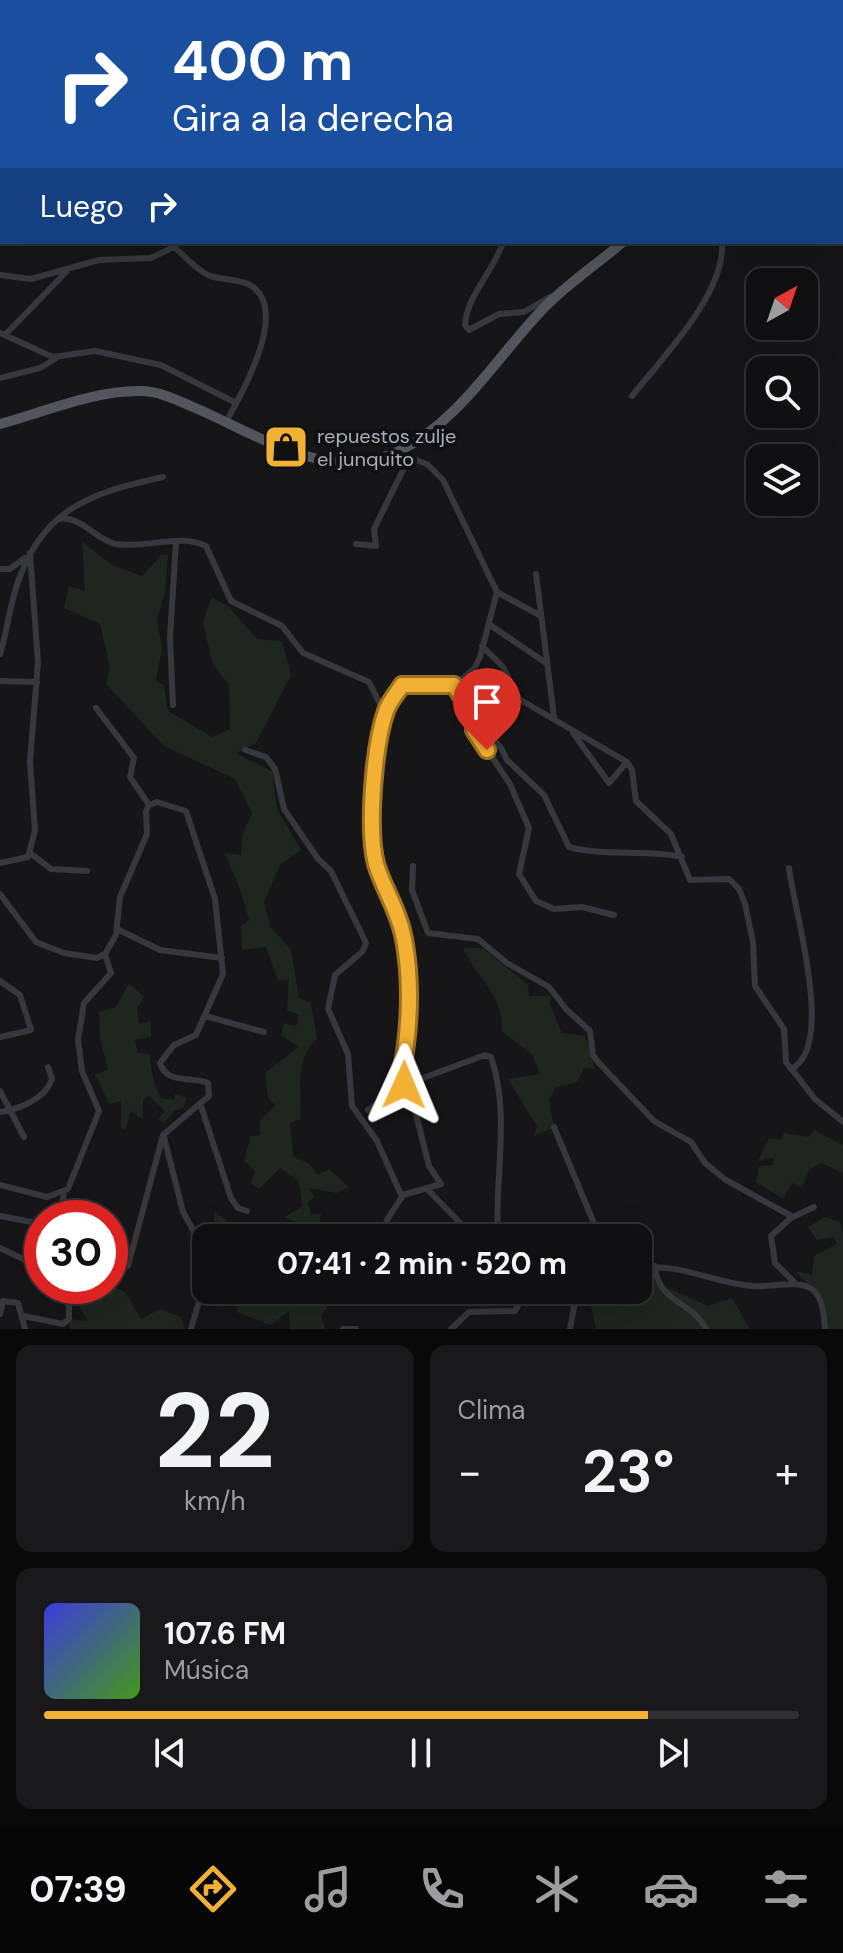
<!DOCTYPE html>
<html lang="es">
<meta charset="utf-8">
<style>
:root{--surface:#101012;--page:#19191b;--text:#f1f3f6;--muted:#9c9d9f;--line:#303032;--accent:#f2b134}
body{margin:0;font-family:"DM Sans",sans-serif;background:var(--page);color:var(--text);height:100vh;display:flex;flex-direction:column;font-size:30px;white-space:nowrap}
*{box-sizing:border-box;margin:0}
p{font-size:26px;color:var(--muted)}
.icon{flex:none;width:44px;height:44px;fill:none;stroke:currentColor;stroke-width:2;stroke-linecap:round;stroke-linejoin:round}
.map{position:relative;height:1329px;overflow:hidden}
.side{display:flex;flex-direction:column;gap:16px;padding:16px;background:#09090a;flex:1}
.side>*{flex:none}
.top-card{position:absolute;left:0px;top:0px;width:844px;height:244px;box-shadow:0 8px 32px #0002,0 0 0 2px var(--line);background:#1a4fa0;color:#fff;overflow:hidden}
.needle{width:52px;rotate:40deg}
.fabs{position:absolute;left:746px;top:268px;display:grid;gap:16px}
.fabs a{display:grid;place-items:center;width:72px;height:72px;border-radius:16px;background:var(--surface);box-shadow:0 8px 32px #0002,0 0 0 2px var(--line);font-size:40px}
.speed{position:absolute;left:24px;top:1200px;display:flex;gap:16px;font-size:40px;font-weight:700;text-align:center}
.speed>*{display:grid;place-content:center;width:104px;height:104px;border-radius:50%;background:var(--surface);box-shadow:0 8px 32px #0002,0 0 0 2px var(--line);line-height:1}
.speed .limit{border:12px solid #d22;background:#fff;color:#111}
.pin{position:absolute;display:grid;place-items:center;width:68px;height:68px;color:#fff;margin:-82px -34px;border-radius:50% 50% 50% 0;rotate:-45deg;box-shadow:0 0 8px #0007}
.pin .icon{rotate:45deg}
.me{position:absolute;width:88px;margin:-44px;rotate:1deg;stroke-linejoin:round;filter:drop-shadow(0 0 6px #0008)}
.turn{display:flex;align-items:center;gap:28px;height:168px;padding:0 40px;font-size:36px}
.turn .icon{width:104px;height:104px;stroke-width:2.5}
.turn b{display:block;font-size:56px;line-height:68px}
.then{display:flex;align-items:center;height:76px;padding:0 40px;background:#0003;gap:16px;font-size:30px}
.big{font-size:60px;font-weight:700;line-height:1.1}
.side .tile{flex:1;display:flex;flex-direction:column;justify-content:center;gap:12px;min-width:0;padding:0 28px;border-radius:16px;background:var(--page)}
.side .dial{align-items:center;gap:0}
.dial b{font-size:104px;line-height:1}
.song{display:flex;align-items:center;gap:24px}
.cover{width:96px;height:96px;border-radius:12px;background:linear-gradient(135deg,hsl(240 70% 55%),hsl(100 70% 35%))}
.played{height:8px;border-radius:4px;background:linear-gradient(90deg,var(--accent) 80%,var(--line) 80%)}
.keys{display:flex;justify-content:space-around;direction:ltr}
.heat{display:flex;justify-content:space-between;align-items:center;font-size:44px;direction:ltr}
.side .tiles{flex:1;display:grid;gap:16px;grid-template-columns:1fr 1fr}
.tile:last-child{grid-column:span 2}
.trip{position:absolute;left:192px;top:1224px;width:460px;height:80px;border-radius:16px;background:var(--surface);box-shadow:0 8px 32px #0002,0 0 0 2px var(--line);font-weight:700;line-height:80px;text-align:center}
.menu{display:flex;height:128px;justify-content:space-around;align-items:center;background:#060607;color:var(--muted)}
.menu .icon{width:56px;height:56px}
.menu .active{color:var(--accent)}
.menu b{font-size:36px;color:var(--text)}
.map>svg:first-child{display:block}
</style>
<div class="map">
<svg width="843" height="1329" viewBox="0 0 843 1329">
<rect width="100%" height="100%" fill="#161618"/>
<!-- green -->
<path fill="#1e261f" d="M82,541L112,565L142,576L162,554L168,555L165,592L157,619L162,648L156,681L164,685L168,711L212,737L230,729L229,685L212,663L203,621L212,597L229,607L257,639L282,641L291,675L256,743L236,753L272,771L277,809L301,850L280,865L264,902L270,926L291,950L299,998L311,1003L317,1039C295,1057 301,1092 301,1119L290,1123L293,1156L310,1164L317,1175L329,1169L349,1187L337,1193L308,1188L315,1197L308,1202L311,1215L321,1214L317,1236L292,1238L298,1223L284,1217L303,1206L298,1181L280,1168L259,1189L251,1184L255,1171L244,1161L251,1136L260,1135V1120L276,1105L268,1098L265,1073L299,1047L281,1035L284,1023L296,1026L299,1015L287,1010L289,979L278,980L266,947L242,950L241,926L249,920L239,886L224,853L241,855L242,836L252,813L235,779L164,746L106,684L110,667L100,624L64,608L69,586L85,591Z
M463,948H483L528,985L529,996H551L550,1004L562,1033L585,1036L595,1069L584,1068L577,1082L555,1088L549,1100L554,1127L534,1136L537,1126L508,1079L540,1074L532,1054L502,1032C504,995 477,979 463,948Z
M129,983L144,997L137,1008L139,1024L151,1021V1037L135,1040L138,1053L149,1054L154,1083L161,1098L174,1100L175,1094L187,1098L183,1108L174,1111L164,1124L158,1119L165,1111L149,1096L143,1100V1119L131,1111L125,1130L121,1127V1101L109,1104L95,1075L108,1069L100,1039L99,1012L116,1007Z
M814,1130L843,1145V1173L821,1163L809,1170L802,1187L792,1183L783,1199L756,1182L759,1166L773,1165L774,1158L758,1161L769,1138L781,1140L784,1133L809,1137Z
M214,1211L249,1238H214Z
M825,1217L840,1222L843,1235V1329H827C825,1282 820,1299 795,1271L812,1275L814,1256L837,1244L834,1237L817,1240L808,1227Z
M638,1274L708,1306L732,1298L750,1329H596L589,1297L591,1290H638Z
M110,1285L125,1292L141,1319L160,1309L181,1317L185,1329H70L69,1319L88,1321L75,1300L94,1299Z
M238,1290H331L332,1300L321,1316L325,1329H290L289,1311L271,1325L237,1312Z"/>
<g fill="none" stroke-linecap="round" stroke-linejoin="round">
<!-- stream -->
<path stroke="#2c353c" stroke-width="2" d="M757,2L758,0"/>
<!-- minor -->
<path stroke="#37383d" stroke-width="6" d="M36,0L38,2
M97,0V2
M157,2V0
M0,12L2,14
M842,56L843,55
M842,112H843
M842,137H843
M0,148L2,150
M503,242C494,271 467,295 465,325L469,330L499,314L524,312L550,297
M0,275L31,279L99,260L151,258L174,247C185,256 195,269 208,275C221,281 238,278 250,285C291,309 241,395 226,422
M0,333L53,357L95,351L161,365L236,403
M5,335L68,270
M0,378L40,368L58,357
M632,396C662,358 726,293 722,242
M59,519C80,515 96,540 116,544C145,549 180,533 206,546L231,601L282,626L303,653L369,682L385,714
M356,544L376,546L374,529L405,466L391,454
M0,569H10L25,558
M536,574L554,717
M497,592L541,616
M490,625L546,663
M482,646L503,667L519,699L627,762L632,770L636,801L671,834L690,880L729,879L739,889L745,904L753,942L755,986L784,1029L786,1062L815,1099L843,1122
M0,654C7,632 9,610 16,588C40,510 89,493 163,477
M0,681L37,682
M454,685L474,717L501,748L507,760L544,795L569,847C607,857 644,849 682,857
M173,705L170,637L176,542
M96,708L134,758L130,777L149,805
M474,717V730L510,784L529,828L519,874L536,901L554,909L582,907L614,915
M573,733L609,783L627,762
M245,750L266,757L275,769L284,809L318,859L331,871L366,943L363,951L335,975L328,1009L348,1054L352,1106L377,1141L402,1197
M30,853L51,869L87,871
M0,863L28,857L35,830L30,762L38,662L30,553
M413,866L412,890L428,933L478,939L507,963L549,987L566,1009L590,1031L593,1055L598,1062L654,1121L691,1142L705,1163L726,1180L793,1217
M789,868C793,907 837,1047 791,1069
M0,894L36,942L64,953L97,958L105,954L116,935L120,897L147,834L146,811L149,805
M117,929L160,950L222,958
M0,981L20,995L31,1030L0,1037
M205,1016L264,1032
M0,1091L24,1137
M201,1106L231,1198L238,1208L247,1211
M368,1110L404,1085L485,1055L491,1057C511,1115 494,1178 498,1238
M0,1112C20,1109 45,1099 52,1079L48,1067
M554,1127L600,1238
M164,1137L183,1212L197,1237L201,1259L202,1291L191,1329
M0,1185L47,1197L68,1189L99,1111L82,1071L78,1040L84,1003L111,973L105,954
M426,1188L475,1238
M0,1216L42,1224
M61,1218L64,1191
M383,1238L387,1220L403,1195L441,1184L429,1166L413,1102L401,1074L408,1001L404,938L395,905L376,864L372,831L373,790L385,714L402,685H454L474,669L480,657L497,592L443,480L427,464L396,453
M0,1248L42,1268
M655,1266C657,1302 693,1302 706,1329
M638,1268C682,1263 709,1282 752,1286C770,1288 797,1279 812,1289C823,1297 824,1316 825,1329
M110,1274L128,1266L163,1135L209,1096L208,1083C191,1076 167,1085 160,1063L174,1045L196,1035L223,974L215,899L186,811L157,802L149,805
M796,1284L775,1263L771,1236L791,1218L814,1207
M0,1314L3,1301L18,1303L25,1329
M24,1316L63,1324L69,1319V1286
M343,1329H356
M451,1329L469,1312L515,1311L523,1298L522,1290
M570,1329L577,1290"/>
<!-- primary -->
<path stroke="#53555c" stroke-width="10" d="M842,213H843
M0,424C44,412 95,390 141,391C159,391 177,400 193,407C255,433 330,486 399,451C458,422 495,360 540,312C564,286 596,265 623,242"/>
</g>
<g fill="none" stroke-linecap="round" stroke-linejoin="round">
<!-- route casing -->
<g stroke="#9d7322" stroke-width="20">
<path id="route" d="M404,1085L401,1074C410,1031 412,982 404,939C399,911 384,890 376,864C367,829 374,745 386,711C389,702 397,693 402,685H454L474,717V730L487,750"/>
</g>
<!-- route -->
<use href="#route" stroke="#f2b134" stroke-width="14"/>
</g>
<!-- icons -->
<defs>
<g id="shop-square" transform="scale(2.3)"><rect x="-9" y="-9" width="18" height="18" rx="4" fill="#f2b134" stroke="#111113"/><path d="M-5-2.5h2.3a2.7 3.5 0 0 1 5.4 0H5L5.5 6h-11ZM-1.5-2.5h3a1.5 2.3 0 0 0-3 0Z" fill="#111"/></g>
</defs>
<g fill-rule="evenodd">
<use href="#shop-square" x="286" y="447"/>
</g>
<g text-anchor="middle" stroke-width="8" stroke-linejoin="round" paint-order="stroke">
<!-- poi labels -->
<g font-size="20" fill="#a8adb8" stroke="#111113" text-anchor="start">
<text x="317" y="443">repuestos zulje<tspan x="317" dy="23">el junquito</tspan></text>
</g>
</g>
</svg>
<div class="fabs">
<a><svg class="needle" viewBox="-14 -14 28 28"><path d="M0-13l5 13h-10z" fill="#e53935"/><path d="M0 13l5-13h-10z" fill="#9c9d9f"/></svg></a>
<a><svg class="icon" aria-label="search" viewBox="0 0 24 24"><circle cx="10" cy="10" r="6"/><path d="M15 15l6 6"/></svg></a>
<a><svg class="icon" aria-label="layers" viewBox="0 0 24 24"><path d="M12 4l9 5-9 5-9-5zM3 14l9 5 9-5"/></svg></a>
</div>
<div class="speed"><div class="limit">30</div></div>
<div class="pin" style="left:487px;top:750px;background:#d93025"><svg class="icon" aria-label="arrive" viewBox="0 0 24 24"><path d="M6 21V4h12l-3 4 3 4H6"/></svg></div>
<svg class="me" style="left:404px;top:1085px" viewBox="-20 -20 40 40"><path d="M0-17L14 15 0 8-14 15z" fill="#f2b134" stroke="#fff" stroke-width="4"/></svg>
<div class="trip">07:41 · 2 min · 520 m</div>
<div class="top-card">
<div class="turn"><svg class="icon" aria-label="right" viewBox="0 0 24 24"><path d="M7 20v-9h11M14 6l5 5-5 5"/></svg><div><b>400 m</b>Gira a la derecha</div></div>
<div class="then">Luego<svg class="icon" aria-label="right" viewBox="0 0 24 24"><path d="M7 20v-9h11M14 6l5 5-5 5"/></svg></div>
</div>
</div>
<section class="side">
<div class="tiles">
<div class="tile dial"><b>22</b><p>km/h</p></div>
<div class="tile"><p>Clima</p>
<div class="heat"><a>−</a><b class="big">23°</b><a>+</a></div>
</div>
<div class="tile">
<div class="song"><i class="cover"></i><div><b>107.6 FM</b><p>Música</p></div></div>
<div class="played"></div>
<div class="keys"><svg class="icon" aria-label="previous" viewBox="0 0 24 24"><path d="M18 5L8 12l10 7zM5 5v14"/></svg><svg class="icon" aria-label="pause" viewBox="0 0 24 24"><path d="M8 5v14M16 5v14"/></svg><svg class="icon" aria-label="next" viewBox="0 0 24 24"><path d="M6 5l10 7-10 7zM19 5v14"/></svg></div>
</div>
</div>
</section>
<nav class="menu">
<b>07:39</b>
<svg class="icon active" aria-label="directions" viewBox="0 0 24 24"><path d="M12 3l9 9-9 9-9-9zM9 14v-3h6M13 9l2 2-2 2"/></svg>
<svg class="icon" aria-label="music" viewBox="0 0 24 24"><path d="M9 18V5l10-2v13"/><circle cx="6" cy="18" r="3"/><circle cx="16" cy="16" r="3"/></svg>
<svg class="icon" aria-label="phone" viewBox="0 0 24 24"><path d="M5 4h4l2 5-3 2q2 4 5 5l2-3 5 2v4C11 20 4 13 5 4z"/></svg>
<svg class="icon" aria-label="climate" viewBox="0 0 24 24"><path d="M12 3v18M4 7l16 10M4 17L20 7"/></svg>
<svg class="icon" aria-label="car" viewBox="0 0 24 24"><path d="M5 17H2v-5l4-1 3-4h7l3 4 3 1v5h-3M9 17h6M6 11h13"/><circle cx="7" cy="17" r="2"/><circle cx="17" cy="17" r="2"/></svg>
<svg class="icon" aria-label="filters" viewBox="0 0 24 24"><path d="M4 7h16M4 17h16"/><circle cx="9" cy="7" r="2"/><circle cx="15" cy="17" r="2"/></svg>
</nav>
